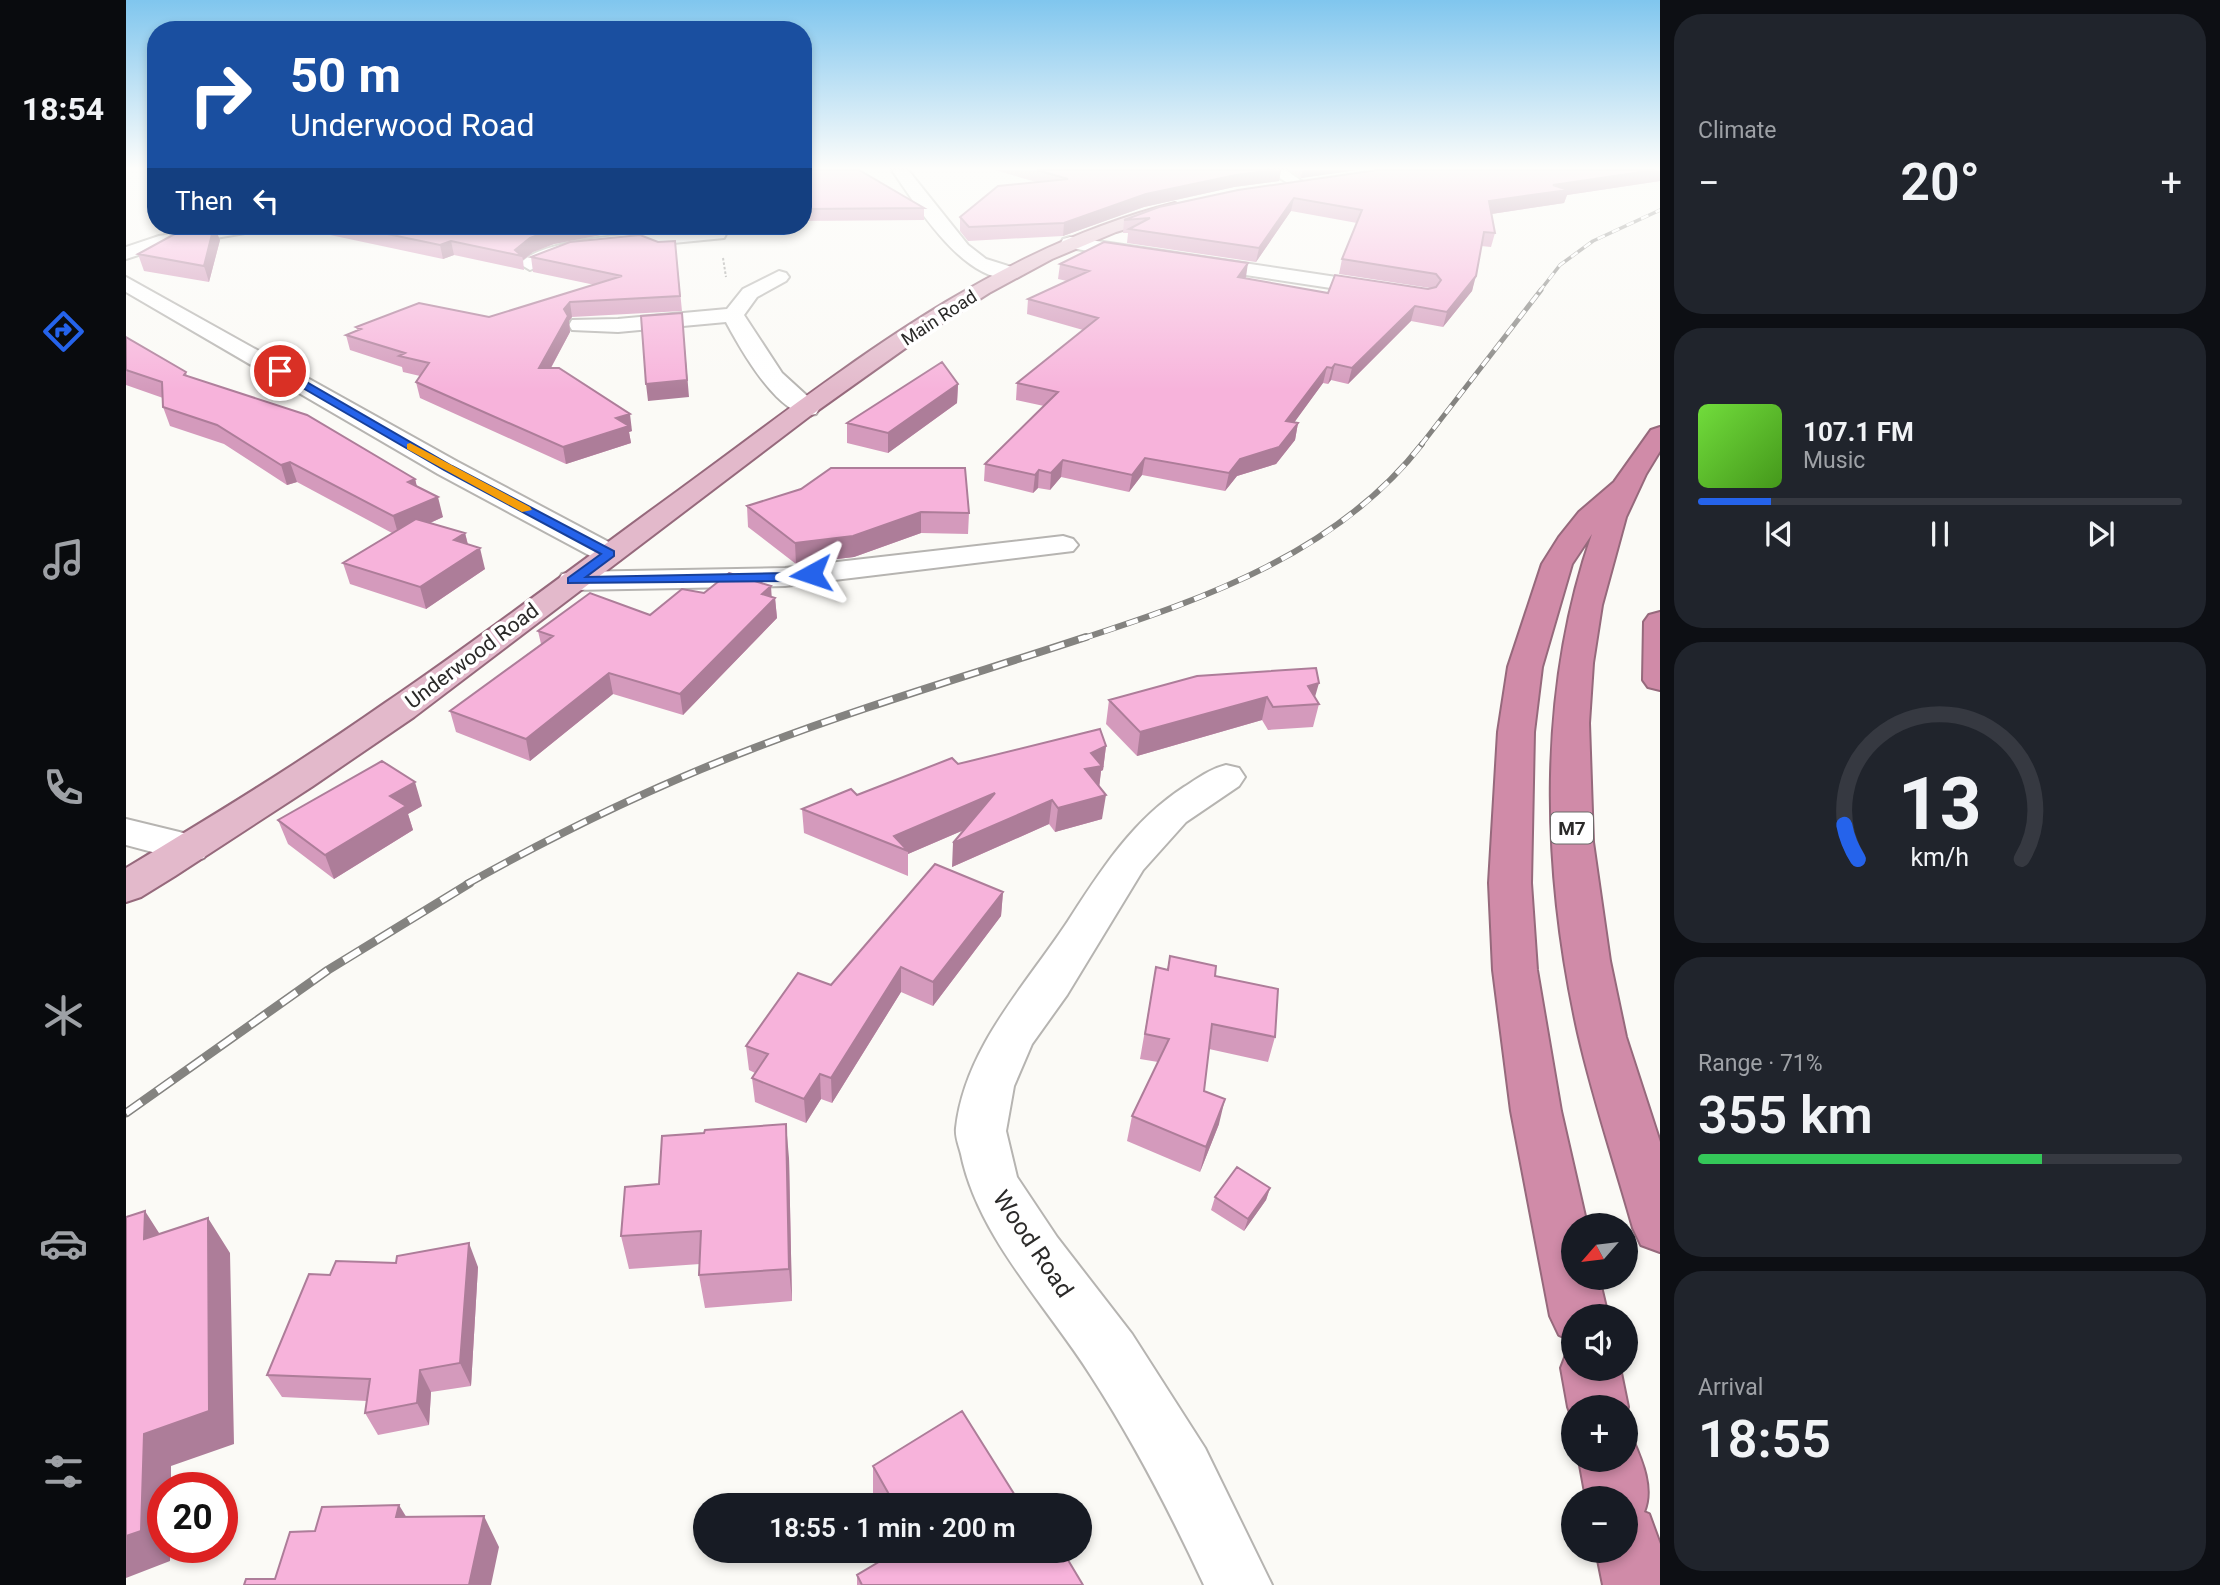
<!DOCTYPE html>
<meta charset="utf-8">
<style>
:root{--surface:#171b24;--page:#20242c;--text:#f1f3f6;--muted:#9ea1a6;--line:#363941;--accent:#2563eb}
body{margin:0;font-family:Roboto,sans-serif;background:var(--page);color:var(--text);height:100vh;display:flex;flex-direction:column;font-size:26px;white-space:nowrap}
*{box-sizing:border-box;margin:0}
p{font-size:23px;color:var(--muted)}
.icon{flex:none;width:38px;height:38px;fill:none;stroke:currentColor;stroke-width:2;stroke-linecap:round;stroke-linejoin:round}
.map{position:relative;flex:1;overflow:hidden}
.drawer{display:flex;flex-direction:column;gap:14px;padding:14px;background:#0d0f14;width:560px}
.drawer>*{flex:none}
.guide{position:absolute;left:21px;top:21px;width:665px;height:214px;border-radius:28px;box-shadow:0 4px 10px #0003;background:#1a4fa0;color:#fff;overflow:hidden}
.needle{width:46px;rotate:242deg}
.fabs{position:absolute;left:1435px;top:1213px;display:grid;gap:14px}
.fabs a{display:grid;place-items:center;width:77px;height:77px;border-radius:50%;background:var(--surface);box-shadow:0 4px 10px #0003;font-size:35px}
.speed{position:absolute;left:21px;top:1472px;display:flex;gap:14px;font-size:35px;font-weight:700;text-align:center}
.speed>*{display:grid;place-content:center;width:91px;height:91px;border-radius:50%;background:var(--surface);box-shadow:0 4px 10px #0003;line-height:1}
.speed .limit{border:10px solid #d22;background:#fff;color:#111}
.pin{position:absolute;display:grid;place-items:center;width:60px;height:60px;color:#fff;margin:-30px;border:4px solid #fff;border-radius:50%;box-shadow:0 2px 7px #0007}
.me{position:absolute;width:77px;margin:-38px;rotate:265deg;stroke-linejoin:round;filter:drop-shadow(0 0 5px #0008)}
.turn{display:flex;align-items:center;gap:24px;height:147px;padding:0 28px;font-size:32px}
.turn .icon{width:91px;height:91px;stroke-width:2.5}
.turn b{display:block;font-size:49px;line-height:60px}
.then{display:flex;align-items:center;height:66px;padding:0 28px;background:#0003;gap:14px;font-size:26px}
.big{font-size:52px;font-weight:600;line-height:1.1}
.drawer .widget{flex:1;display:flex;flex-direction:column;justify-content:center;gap:10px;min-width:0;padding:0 24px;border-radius:28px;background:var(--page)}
.drawer .dial{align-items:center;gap:0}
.dial svg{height:182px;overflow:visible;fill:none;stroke:var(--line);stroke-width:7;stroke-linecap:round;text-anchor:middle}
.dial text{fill:var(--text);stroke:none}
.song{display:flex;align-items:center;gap:21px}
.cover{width:84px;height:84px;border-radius:10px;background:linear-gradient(135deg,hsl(100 70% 55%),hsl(100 70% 35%))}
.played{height:7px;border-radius:4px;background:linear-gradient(90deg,var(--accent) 15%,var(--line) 15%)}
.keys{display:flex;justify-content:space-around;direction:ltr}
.heat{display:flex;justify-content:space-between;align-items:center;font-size:38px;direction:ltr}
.charge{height:10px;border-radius:5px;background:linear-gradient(90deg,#34c759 71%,var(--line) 0)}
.trip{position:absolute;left:567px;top:1493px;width:399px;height:70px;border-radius:35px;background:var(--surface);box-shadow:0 4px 10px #0003;font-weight:600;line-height:70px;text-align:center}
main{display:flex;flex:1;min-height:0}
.dock{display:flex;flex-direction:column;width:126px;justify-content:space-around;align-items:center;background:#090b0e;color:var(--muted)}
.dock .icon{width:49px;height:49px}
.dock .active{color:var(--accent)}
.dock b{font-size:32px;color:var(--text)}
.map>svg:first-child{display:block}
</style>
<main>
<nav class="dock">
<b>18:54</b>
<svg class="icon active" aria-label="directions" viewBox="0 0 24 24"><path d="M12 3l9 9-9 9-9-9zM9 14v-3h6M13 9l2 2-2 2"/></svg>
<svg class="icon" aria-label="music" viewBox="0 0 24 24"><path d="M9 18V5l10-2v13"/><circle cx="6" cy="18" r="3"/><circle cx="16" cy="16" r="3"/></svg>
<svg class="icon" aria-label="phone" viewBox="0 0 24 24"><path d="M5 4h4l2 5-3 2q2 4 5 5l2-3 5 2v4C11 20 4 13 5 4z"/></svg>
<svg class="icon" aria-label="climate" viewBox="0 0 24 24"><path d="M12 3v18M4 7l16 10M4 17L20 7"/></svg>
<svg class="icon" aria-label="car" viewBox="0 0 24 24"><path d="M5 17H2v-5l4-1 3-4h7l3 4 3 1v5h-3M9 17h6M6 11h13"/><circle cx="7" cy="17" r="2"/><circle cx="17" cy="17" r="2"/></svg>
<svg class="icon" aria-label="filters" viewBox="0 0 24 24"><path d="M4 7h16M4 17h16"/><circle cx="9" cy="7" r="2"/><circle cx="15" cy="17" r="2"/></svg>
</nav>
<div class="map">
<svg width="1534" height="1585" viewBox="0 0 1534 1585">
<rect width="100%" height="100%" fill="#fbfaf6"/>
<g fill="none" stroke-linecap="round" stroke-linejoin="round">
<!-- minor casing -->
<g stroke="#b6b4b1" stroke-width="4">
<path id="minor" d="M766,170H782L842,245L860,259L892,269L895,273L892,277C842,290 790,205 766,170Z
M1141,170H1160L1181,185L1173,190Z
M94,226H134L125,232L37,247L0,259V247L33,236Z
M591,228L600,234L598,238L446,253L404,270L394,264C417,234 551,232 591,228Z
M944,237L1257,284L1264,286L1267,290L1264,294L1257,296L937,247L935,243L937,239Z
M653,271L660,273L663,277L660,281L631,297L618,315L656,373L690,404L693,409L690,414C655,423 614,348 600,322L492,332L446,330L443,325L446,320L492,319L601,309L617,289Z
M0,277L332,462L494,548L498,554L494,560L483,563L472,560L312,474L0,292Z
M937,536L947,539L952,545L947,551L659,586L447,590L436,588L432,581L436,574L447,572L659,568Z
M1100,765L1113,768L1119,777L1113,786L1060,822L1017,870L941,995L906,1044L888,1086L880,1131L891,1177L931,1237L1006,1334L1079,1448L1146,1585H1078C1044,1512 1009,1444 965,1376C921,1306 852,1237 835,1154C833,1146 829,1137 830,1128C839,1048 899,986 942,921C975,870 1006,821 1058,787C1072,778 1084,769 1100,765Z
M0,819L78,838L84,848L78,858L64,862L0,845Z"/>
</g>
<!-- major casing -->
<g stroke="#96697c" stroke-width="4">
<path id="major" d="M1049,203L1058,208L1055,212L990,232L926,259L863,293L802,332L684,416L288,717L187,786L49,876L15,897L0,902V868C88,815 175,762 259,703C359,635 455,561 553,490C708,377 860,250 1049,203Z"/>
</g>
<!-- highway casing -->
<g stroke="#96697c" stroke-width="4">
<path id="highway" d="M1534,427V451L1520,474L1500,517L1476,605L1467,663L1463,723L1467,842L1484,961L1500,1037L1534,1142V1252L1515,1245L1507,1228C1489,1164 1467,1099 1452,1033C1416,870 1411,693 1466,534L1446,564L1416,667L1408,732L1405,883L1411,970L1435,1111L1461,1225H1447V1278H1473L1482,1316H1447V1341L1433,1335L1424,1316L1385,1111L1367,970L1363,883L1372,732L1382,667L1416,564L1433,537L1453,512L1488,482L1525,430Z
M1534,612V690L1522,687L1517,680L1518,622L1523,615Z
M1447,1346V1368H1494L1502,1407L1500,1413V1407H1447V1420L1442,1407L1435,1368L1443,1347Z
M1500,1435L1506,1438C1516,1461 1528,1488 1518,1512L1523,1514L1534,1544V1585H1477L1470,1550H1500V1498H1460L1453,1460H1500Z"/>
</g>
<!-- path -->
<path stroke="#9a9997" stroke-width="2" stroke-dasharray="2.5 2" stroke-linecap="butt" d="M597,258L600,277"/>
<!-- minor -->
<use href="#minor" fill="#fff" fill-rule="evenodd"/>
<!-- major -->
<use href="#major" fill="#e3b9cb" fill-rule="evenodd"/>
<!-- highway -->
<use href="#highway" fill="#d08ba8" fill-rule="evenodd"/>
<!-- rail-far4 casing -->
<g stroke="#848380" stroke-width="3.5">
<path id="rail-far4" d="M1413,292L1434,265L1467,241L1534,210"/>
</g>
<!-- rail-far3 casing -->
<g stroke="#848380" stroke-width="5">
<path id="rail-far3" d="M1295,445L1415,290"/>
</g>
<!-- rail-far2 casing -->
<g stroke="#848380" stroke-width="6">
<path id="rail-far2" d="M955,639C1081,598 1212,552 1296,444"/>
</g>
<!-- rail-far1 casing -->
<g stroke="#848380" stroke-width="8">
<path id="rail-far1" d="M341,884C432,833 526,787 623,750C734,707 848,674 960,637"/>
</g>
<!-- rail casing -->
<g stroke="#848380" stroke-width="9">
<path id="rail" d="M0,1113L202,970L344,883"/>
</g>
<!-- rail-far4 -->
<use href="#rail-far4" stroke="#fff" stroke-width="2.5" stroke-dasharray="8" stroke-linecap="butt"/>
<!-- rail-far3 -->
<use href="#rail-far3" stroke="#fff" stroke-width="3.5" stroke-dasharray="10" stroke-linecap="butt"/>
<!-- rail-far2 -->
<use href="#rail-far2" stroke="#fff" stroke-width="4.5" stroke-dasharray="12" stroke-linecap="butt"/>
<!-- rail-far1 -->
<use href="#rail-far1" stroke="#fff" stroke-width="5" stroke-dasharray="15" stroke-linecap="butt"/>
<!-- rail -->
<use href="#rail" stroke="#fff" stroke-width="6" stroke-dasharray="19" stroke-linecap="butt"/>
</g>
<!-- wall -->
<path fill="#d49abc" d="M677,170L798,208V220L677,221Z
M869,170H1155L1153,181L1108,187L1018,207L937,236L842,241L834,231V217L910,182Z
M1163,170H1231L1175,178Z
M1251,170H1534V181L1441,195L1438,203L1365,214L1369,233L1365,247L1355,246L1346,291L1317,327L1285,321L1222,384L1205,380L1202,384L1197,383L1168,422L1172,423L1169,440L1150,464L1111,476L1099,491L1016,475L1003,492L935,477L924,490L912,488L907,493L858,481L859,464L918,406L890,400L891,383L957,330L901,314L902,299L941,281L932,279L934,264L1120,277L1119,278L1202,293L1304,288L1213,274L1216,259L1231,223L1165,211L1130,262L1001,243L1002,233H997L998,220Z
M162,226H479L480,234L428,244L407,252L397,260L398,270L328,255L317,259Z
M94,240L83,282L18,271L12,254Z
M549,241L556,311L446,317L443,321L444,332L425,368L506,431L503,432L505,443L440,464L294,398L290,382L294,376L277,372L276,367L224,350L220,335L231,330L230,327L363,317L469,285L407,272L405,257Z
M0,337L60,372L61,377L289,479L291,487L317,517L304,523L339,533L342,544L359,569L300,609L224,584L217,563L266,533L171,482L161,485L98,444L44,426L37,407V398L0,385Z
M832,384L831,403L762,453L721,443V423Z
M621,506L843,513L842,534L795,533L728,557L670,564L622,527Z
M578,593L649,598L651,618L557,715L487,694L404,761L330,732L324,711L415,644L412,631L524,615Z
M1189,697L1193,704L1187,727L1142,730L1136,720L1011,756L980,724L983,700Z
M980,746L977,770L975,771L973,786L976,819L929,832L923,824L826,867L838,830L782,854V876L678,833L676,809L731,795L832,764Z
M296,806L282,814L287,830L208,879L162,844L152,820Z
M877,892L875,916L807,1006L775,992L706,1103L695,1099L680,1123L629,1102L626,1078L629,1073L623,1070L620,1046L705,985Z
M1044,956L1089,976L1149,1037L1142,1062L1083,1049L1078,1091L1093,1124L1074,1172L1001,1141L1006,1116L1032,1062L1014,1059L1030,967L1041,970Z
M663,1158L666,1301L579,1308L573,1275L574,1264L503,1269L495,1236L533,1184Z
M1144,1188L1140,1200L1118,1231L1085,1210L1089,1197Z
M352,1267L345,1386L305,1392L303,1425L252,1435L239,1413L241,1401L156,1397L141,1375L204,1275Z
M747,1466L895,1505H753L747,1495Z
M731,1575L957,1585H731Z"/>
<!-- shaded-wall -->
<path fill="#ad7d99" d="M1147,170H1155L1153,181L1108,187L1018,207L937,236L938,223L1020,194L1110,175Z
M1177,170H1231L1175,178Z
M1529,170H1534V181L1441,195L1438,203L1359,215L1363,201L1427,185Z
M1168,198L1165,211L1130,262L1133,248Z
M88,226L94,240L83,282L78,266Z
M450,226H479L480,234L428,244L407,252L397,260L396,256L389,250L404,238L426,230Z
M325,241L328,255L317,259L314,245Z
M1122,263L1120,277L1110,291L1112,277Z
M1350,276L1346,291L1317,327L1321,312Z
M444,302L446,317L443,321L444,332L416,384L413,368L438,309Z
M1289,306L1285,321L1222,384L1226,368Z
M556,313L563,397L522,401L520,384Z
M1209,364L1205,380L1202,384L1206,368Z
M1201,367L1197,383L1157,438L1160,421Z
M832,384L831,403L762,453V433Z
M504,414L506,431L503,432L505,443L440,464L437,447L490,418Z
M1172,423L1169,440L1150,464L1111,476L1099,491L1103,473L1114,459Z
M1019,458L1016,475L1003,492L1006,475Z
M937,460L935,477L924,490L925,473Z
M164,462L171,482L161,485L155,465Z
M913,470L912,488L907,493L909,475Z
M289,479L294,499L282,482Z
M312,497L317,517L273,537L267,516Z
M795,512V533L728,557L670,564L669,543Z
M339,533L344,554L354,548L359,569L300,609L294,587L328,540Z
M645,586L646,601L649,598L651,618L557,715L554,694L636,594Z
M483,673L487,694L404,761L400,739Z
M1193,683L1187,704L1182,686Z
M1141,697L1136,720L1011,756L1014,732Z
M980,746L977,770L975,771L973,789L959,769L965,753Z
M289,782L296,806L282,814L287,830L208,879L199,855L264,796Z
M869,793L868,817L782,854V851L768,836Z
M980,795L976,819L929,832L932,808Z
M926,800L923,824L826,867L827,843Z
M877,892L875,916L807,1006V982Z
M775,967V992L706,1103L705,1078Z
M694,1074L695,1099L680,1123L678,1099Z
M1099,1099L1093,1124L1074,1172L1080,1147Z
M660,1124L663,1158L666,1301L663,1269Z
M1144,1188L1140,1200L1118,1231L1122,1219Z
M19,1211L42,1247L18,1239Z
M82,1218L104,1253L108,1444L45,1466V1488H37V1547H44V1561L0,1578V1536L18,1434Z
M343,1243L352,1267L345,1386L334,1363Z
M294,1370L305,1392L303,1425L291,1403Z
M273,1505L292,1536L270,1517Z
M358,1516L373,1547L365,1585H343Z"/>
<!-- building -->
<path fill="#f7b3db" stroke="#ad7d99" stroke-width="2" d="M677,170H733L798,208L677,209Z
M911,170H1147L1110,175L1020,194L938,223L843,227L834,217L872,186L942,179Z
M1251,170H1529L1427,185L1442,190L1363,201L1369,233L1358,232L1350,276L1321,312L1289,306L1226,368L1209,364L1206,368L1201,367L1160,421L1172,423L1153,447L1114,459L1103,473L1019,458L1006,475L937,460L925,473L913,470L909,475L859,464L932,392L891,383L972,318L902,299L963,271L934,264L978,242L1122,263L1112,277L1202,293L1209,275L1302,289L1310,287L1315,280L1310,274L1216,259L1236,210L1168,198L1133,248L1003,229L1024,218L998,220L1033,207L1112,190Z
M80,226H88L78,266L12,254L56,230Z
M223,226H450L426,230L404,238L389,250L396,256L325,241L314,245Z
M514,235L532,242L549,241L554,296L444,302L438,309L442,316L413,368H433L504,414L490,418L503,426L437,447L290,382L303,363L273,356L279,353L220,335L235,329L230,327L293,303L363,317L496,276L405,257L444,242Z
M556,313L561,380L520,384L515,316Z
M0,337L60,372L58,375L181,415L289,479L282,482L312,497L267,516L164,462L155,465L91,425L37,407L36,382L0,370Z
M816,362L832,384L762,433L721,423Z
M705,468H839L843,513L795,512L727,536L669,543L621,506L675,489Z
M290,519L339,533L328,540L354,548L294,587L217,563Z
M603,573L645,586L636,594L649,598L554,694L483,673L400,739L324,711L427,636L412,631L464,593L524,615L556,589L578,593Z
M1190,668L1193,683L1182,686L1193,704L1147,707L1141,697L1014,732L983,700L1071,676Z
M974,729L980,746L965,753L976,766L959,769L980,795L932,808L926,800L827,843L869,793L768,836L782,851L676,809L725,789L731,795L826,758L832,764Z
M256,761L289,782L264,796L280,806L199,855L152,820Z
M809,864L877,892L807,982L775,967L705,1078L694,1074L678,1099L626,1078L642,1054L620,1046L672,973L705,985Z
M1044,956L1090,966L1089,976L1152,989L1149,1037L1086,1024L1078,1091L1099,1099L1080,1147L1006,1116L1043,1039L1019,1034L1030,967L1042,970Z
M660,1124L663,1269L573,1275L575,1231L495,1236L499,1187L533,1184L536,1136L578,1133L579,1130Z
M1111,1167L1144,1188L1122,1219L1089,1197Z
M19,1211L18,1239L82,1218L83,1411L18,1434L15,1531L0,1536V1217Z
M343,1243L334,1363L294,1370L291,1403L239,1413L244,1379L141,1375L183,1274L204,1275L210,1261L270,1263L271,1256Z
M836,1411L895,1505H769L747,1466Z
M273,1505L270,1517L358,1516L343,1585H118L120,1579H149L164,1532L189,1531L196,1507Z
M773,1550H936L957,1585H736L731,1575Z"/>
<!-- sky -->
<linearGradient id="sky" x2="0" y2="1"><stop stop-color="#80c6ee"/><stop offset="0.43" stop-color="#fdfdfb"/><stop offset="1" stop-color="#fdfdfb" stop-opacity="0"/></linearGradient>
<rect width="1534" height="391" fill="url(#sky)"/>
<!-- route -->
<path fill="#2563eb" stroke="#184099" stroke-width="2" d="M151,369H158L326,466L488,551V556L460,577L659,573L685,570L691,574L685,578L659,581L442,583V578L475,554L318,470L151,373Z"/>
<!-- slow -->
<path fill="#f59e0b" d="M284,443L404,507L406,510L396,512L281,449V444Z"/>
<g text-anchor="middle" stroke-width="7" stroke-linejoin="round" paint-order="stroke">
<!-- far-street labels -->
<g font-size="18" fill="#2b2a29" stroke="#fff">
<text transform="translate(813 318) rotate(-33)" y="6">Main Road</text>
</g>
<!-- shield labels -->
<rect fill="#fff" stroke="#6b6a69" stroke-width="2" x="1425" y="812.5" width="42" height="31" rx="5"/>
<g font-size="19" font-weight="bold" fill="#2b2a29">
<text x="1446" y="835">M7</text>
</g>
<!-- street labels -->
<g font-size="21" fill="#2b2a29" stroke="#fff">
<text transform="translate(346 656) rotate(-37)" y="7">Underwood Road</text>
</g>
<!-- near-street labels -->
<g font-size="24" fill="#2b2a29" stroke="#fff">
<text transform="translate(907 1244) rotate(56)" y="8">Wood Road</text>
</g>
</g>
</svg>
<div class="fabs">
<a><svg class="needle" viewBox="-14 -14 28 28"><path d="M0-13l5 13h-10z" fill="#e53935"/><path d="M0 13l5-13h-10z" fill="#9ea1a6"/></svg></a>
<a><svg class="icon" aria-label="sound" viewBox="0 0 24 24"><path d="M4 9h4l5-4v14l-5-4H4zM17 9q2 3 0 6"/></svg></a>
<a>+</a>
<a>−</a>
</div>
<div class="speed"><div class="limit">20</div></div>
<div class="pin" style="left:154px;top:371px;background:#d93025"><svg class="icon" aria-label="arrive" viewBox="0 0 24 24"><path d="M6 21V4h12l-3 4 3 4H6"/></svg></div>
<svg class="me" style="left:685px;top:574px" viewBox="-20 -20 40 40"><path d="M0-17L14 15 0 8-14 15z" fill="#2563eb" stroke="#fff" stroke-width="4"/></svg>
<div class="trip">18:55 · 1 min · 200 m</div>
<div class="guide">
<div class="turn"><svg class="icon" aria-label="right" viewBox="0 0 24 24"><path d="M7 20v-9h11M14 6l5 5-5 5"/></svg><div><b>50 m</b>Underwood Road</div></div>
<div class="then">Then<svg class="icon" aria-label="left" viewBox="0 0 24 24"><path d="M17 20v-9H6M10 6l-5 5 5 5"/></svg></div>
</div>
</div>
<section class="drawer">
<div class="widget"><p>Climate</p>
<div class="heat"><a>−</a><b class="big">20°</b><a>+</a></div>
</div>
<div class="widget">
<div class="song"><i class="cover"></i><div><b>107.1 FM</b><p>Music</p></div></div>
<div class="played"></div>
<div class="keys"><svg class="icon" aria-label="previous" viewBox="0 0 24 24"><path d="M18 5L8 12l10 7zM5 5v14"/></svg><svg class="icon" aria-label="pause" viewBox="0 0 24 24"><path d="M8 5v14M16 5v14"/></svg><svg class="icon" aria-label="next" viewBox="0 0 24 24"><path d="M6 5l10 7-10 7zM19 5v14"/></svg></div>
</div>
<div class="widget dial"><svg viewBox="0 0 100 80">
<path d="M14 69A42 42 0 1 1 86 69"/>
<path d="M14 69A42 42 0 0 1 8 54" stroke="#2563eb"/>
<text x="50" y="56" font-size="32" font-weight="700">13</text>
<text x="50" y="72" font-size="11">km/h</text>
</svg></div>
<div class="widget"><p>Range · 71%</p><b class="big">355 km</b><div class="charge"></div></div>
<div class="widget"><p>Arrival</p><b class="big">18:55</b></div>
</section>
</main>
